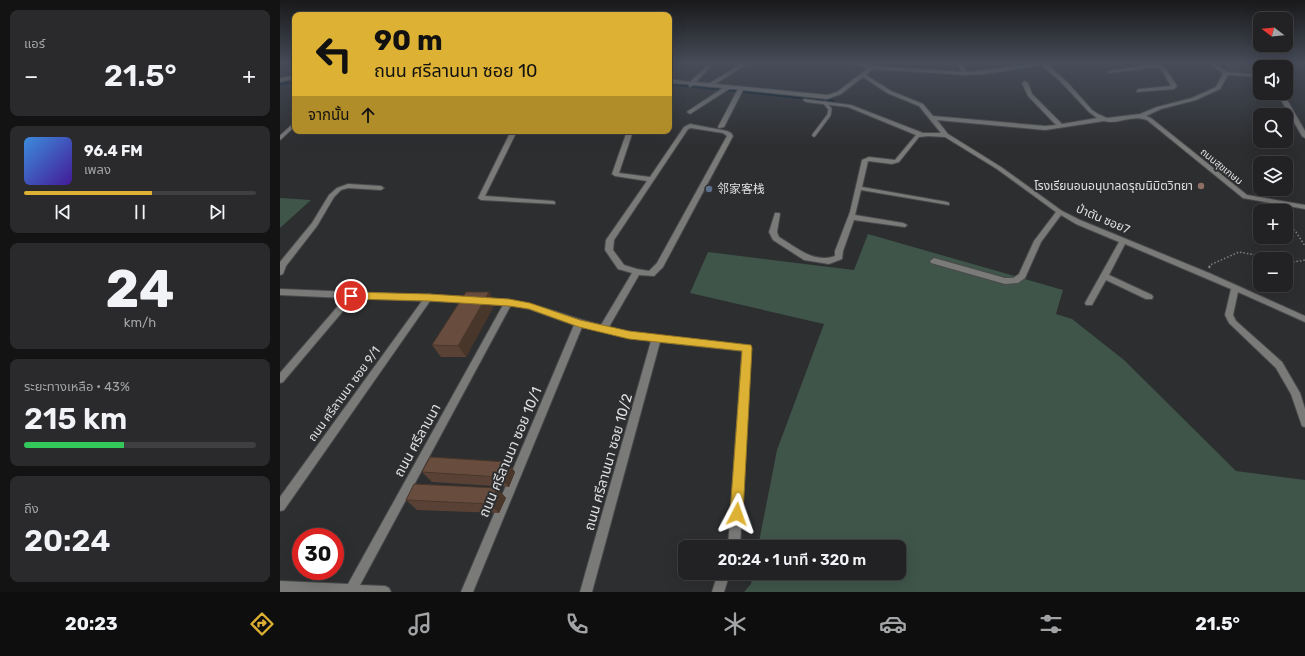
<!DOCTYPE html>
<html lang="th">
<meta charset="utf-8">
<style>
:root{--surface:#222224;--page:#2a2a2c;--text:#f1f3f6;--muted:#a2a4a6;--line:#3f3f41;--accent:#ddb133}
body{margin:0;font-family:Rubik,"Noto Sans SC","Noto Sans Thai",sans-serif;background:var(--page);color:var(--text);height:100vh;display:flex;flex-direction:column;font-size:15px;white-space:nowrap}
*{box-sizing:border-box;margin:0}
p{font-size:13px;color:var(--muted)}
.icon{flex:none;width:22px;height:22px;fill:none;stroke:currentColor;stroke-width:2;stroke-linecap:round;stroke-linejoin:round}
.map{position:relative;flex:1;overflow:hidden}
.drawer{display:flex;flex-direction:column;gap:10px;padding:10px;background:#131314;width:280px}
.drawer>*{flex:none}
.banner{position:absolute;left:12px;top:12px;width:380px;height:122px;border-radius:8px;box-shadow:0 4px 16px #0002,0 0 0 1px var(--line);background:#ddb133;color:#111;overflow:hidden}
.needle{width:26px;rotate:286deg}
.buttons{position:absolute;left:973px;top:12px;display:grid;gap:8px}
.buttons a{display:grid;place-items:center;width:40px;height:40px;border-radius:8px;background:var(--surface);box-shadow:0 4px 16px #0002,0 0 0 1px var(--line);font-size:20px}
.speed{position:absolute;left:12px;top:528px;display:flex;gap:8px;font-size:20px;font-weight:700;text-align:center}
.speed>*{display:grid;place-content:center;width:52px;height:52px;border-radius:50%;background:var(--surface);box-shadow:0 4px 16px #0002,0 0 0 1px var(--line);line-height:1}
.speed .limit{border:6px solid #d22;background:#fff;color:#111}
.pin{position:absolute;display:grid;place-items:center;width:34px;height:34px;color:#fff;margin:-17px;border:2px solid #fff;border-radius:50%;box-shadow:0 1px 4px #0007}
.me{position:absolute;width:44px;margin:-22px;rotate:4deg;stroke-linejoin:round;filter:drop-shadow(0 0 3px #0008)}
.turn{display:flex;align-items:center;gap:14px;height:84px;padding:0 16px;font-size:18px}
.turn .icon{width:52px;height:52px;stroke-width:2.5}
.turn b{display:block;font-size:28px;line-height:34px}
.then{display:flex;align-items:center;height:38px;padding:0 16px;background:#0003;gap:8px;font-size:15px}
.big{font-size:30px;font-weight:600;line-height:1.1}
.drawer .widget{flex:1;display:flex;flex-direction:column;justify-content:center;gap:6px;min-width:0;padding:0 14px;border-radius:8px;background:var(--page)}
.drawer .dial{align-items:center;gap:0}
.dial b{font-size:52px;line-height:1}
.song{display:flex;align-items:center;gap:12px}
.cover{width:48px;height:48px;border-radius:6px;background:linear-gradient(135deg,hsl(210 70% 55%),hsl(260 70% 35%))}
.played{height:4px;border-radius:2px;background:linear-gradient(90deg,var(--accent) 55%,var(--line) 55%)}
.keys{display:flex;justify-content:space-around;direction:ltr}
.heat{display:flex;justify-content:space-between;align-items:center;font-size:22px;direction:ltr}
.charge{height:6px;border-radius:3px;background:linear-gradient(90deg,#34c759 43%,var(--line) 0)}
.trip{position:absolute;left:398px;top:540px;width:228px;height:40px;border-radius:8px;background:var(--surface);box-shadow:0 4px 16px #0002,0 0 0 1px var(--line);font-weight:600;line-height:40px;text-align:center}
.menu{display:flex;height:64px;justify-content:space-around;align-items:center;background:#0e0e0e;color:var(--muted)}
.menu .icon{width:28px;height:28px}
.menu .current{color:var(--accent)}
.menu b{font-size:18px;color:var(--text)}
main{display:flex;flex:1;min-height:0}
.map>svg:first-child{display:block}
</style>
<main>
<section class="drawer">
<div class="widget"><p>แอร์</p>
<div class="heat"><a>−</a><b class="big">21.5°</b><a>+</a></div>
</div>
<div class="widget">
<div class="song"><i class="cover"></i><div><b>96.4 FM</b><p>เพลง</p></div></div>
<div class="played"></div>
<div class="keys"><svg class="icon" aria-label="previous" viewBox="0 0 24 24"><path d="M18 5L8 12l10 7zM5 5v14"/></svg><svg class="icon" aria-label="pause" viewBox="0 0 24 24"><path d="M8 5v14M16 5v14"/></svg><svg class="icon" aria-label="next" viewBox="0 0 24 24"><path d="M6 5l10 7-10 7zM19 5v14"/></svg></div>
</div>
<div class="widget dial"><b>24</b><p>km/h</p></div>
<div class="widget"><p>ระยะทางเหลือ · 43%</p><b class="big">215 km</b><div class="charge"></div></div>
<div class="widget"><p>ถึง</p><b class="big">20:24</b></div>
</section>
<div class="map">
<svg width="1025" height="592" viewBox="0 0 1025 592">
<rect width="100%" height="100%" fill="#2d2e30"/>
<!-- green -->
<path fill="#3f5549" d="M0,198L31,200L0,228Z
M588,234L783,290L776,314L792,319L844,360L956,471L1025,480V592H464L471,584L473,573H619V547H478L497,450L544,324L410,293L428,252L574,270Z"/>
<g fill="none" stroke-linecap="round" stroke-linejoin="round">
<!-- stream -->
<path stroke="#001a27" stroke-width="2.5" d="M0,84L15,82
M389,84L553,101"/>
<!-- lane casing -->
<g stroke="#494a4c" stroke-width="5">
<path id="lane" d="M430,85L466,63
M534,135L549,115L550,109L545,103
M0,138L15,124"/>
</g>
<!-- street casing -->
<g stroke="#494a4c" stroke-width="2">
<path id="street" d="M430,63H434L416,82L547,95L557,92L588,68L572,64V63H579L591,66L682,72L677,63H681L687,72C713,71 740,63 766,63L787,82L812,110L818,114L827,118L860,114L877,107L912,98L936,87L943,73L928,63H933L947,72L980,75V77L948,75L940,89L916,100L881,109L866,116L871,118L967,195L1025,205V209L963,198L867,120C852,114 838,125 824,121L765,130L657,120L668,134L721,167L782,211L800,220L929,273L1025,316V322L958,292L953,315L956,321L1002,362L1020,393L1025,409V427L1022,426L1011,394L996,368L949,323L945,315L951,289L845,244L829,275L872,295L873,297L872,299H866L826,280L812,305H806L805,303L839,242L796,224L781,215L761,242L745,278L738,283L725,284L651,263L650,261L654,258L725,278H733L739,274L754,241L776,212L717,169L665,137L648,136L639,137L619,162L612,164L588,161L582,187L667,202L669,203V205L581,190L575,215L623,223L627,225L625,227L574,220L563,251L562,259L549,264L524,260L493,240L489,232L495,213H499L500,214L497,232L499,237C516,247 534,264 555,256V251L570,212L582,160L589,157L615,160L636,135L568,107L526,102L523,100L524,99L571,105L643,133H661L639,106L607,93L583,77L561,94L547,99L463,90L444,127L439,128L438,127L458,89H449L410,114L407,112L408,111L443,88L413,85L410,87L408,84L389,83V79L410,82ZM761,65L780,81L809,112L817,118L782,124L752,94L748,83L745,81L742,83L748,96L776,125L765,126L653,116L643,104L611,91L586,75L592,69L685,75L705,74Z
M872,63C885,63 890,76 897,86L894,89L857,92V90L859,89L891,86L883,72L878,67L829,73L827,72L829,71L873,64Z
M15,76V78L0,82V78Z
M997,93H1003L1025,131V138L1022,136Z
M410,124L447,131L451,133L453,136L383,267L374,276L359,275L329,327L349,332L470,346L471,348L460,547H448L462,351L380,342L312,592H300L371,341L349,338L302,327L193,592H181L294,325L249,309L231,305L80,585L105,586L109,588L111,592H0V581L68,584L223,305L203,304L200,303L199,301L200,299C205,298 210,298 216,299C252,300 286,317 321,325L352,273L338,269L325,250L326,240L367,181L335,176L332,174L347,131H353L339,173L370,177L404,127ZM411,128L443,133L447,136L377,263L369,271L357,269L344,265L333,250L334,240L408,129Z
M231,131H237L205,196L273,201L275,202V204L201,200L198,198Z
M68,184L101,186L104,188L101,190L68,188L61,190L54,197L37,226L6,266L3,274L0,275V262L32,223L49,195L57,188Z
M0,289L146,295L149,294L152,295L192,297L196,300L192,303L150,301L4,510L0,511V497L142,301L74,298L3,382L0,383V373L65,298L0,295Z
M438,573H450L444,592H432Z"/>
</g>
<!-- path-far1 -->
<path stroke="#7f8082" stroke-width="1.5" stroke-dasharray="1.5 2" stroke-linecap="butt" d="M1006,222L1016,232L1025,246
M1006,261L1014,262L1025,260
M929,267L930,265L959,252L997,259"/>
<!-- path -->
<path stroke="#7f8082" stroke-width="2" stroke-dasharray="2 3" stroke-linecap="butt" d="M929,268L930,266"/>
<!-- lane -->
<use href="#lane" stroke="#7a7a78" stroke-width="3.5"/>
<!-- street -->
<use href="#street" fill="#7a7a78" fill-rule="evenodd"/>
</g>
<!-- wall -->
<path fill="#594235" d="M945,63H980V71H976L974,69L972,72L948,70L944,65Z
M209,292L215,304L186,357H161L152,345Z
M227,462L235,472L229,487L152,482L142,472Z
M217,488L226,498L219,513L137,510L126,500Z"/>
<!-- shaded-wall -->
<path fill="#49362b" d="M209,292L215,304L186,357L178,346Z
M227,462L235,472L229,487L220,477Z
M217,488L226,498L219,513L210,504Z"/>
<!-- building -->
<path fill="#684d3e" stroke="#49362b" d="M952,63H975L976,65Z
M975,63H980L984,67L978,68Z
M186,292H209L178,346L152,345Z
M150,457L227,462L220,477L142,472Z
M134,484L217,488L210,504L126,500Z"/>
<!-- sky -->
<linearGradient id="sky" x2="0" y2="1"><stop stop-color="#19191a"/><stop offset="0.43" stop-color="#464c59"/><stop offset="1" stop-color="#464c59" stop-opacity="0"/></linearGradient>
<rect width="1025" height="146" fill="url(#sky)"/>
<!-- route -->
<path fill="#ddb133" stroke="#907321" d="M71,292L149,294L229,299L250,303L300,320L349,331L471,345L472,348L463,514L461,518L457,520L452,518L450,514L462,351L349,339L299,327L249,309L229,306L149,301L71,299L66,296Z"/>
<!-- markers -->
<circle fill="#8d6e63" stroke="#2d2e30" stroke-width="1.5" cx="921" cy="186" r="4"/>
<circle fill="#5c6f8a" stroke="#2d2e30" stroke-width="1.5" cx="429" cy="189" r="4"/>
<g text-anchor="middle" stroke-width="4" stroke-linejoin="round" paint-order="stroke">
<!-- far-street labels -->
<g font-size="10" fill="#dfe0e2" stroke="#2d2e30">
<text transform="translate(942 166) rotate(39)" y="4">ถนนสุขเกษม</text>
</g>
<!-- poi labels -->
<g font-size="12" fill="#dfe0e2" stroke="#2d2e30" text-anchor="end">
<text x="913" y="190">โรงเรียนอนอนุบาลดรุฌนิมิตวิทยา</text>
<text x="437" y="193" text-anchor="start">邻家客栈</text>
</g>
<!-- street labels -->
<g font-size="12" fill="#dfe0e2" stroke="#2d2e30">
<text transform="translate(823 219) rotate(23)" y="4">ป่าตัน ซอย7</text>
<text transform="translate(64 394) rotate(-54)" y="4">ถนน ศรีลานนา ซอย 9/1</text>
</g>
<!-- near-street labels -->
<g font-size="14" fill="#dfe0e2" stroke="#2d2e30">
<text transform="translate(137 440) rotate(-61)" y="5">ถนน ศรีลานนา</text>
<text transform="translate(230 452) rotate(-67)" y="5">ถนน ศรีลานนา ซอย 10/1</text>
<text transform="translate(328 462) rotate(-74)" y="5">ถนน ศรีลานนา ซอย 10/2</text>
</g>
</g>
</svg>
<div class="buttons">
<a><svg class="needle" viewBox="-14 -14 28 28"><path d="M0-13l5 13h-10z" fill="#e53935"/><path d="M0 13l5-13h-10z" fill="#a2a4a6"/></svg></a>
<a><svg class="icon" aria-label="sound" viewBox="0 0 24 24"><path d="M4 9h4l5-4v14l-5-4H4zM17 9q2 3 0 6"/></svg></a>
<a><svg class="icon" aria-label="search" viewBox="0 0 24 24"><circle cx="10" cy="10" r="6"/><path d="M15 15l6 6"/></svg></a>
<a><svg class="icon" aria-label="layers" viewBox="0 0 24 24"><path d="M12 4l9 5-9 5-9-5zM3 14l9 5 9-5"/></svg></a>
<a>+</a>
<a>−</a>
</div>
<div class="speed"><div class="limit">30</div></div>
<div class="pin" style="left:71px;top:296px;background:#d93025"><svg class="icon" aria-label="arrive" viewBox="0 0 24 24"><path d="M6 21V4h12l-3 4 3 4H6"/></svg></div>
<svg class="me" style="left:457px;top:514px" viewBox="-20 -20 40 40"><path d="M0-17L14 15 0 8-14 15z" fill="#ddb133" stroke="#fff" stroke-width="4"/></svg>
<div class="trip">20:24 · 1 นาที · 320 m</div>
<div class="banner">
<div class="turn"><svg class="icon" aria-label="left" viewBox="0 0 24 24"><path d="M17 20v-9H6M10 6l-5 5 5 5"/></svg><div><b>90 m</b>ถนน ศรีลานนา ซอย 10</div></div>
<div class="then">จากนั้น<svg class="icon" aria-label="ahead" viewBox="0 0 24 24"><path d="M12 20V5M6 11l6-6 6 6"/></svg></div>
</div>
</div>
</main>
<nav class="menu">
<b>20:23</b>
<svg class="icon current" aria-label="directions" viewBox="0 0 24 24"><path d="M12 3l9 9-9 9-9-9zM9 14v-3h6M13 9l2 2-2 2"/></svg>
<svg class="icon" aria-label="music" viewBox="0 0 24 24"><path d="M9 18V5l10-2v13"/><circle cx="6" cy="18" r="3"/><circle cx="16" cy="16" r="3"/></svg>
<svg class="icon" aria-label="phone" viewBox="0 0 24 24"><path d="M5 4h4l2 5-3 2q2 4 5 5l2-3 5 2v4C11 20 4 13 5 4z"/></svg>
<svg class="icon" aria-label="climate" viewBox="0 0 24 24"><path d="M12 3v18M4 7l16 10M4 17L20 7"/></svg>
<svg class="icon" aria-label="car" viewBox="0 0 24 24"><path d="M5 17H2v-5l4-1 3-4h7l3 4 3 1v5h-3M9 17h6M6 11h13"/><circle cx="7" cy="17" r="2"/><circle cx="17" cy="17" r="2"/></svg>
<svg class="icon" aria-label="filters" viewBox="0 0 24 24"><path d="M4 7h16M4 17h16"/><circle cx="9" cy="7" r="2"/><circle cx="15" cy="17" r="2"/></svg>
<b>21.5°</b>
</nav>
